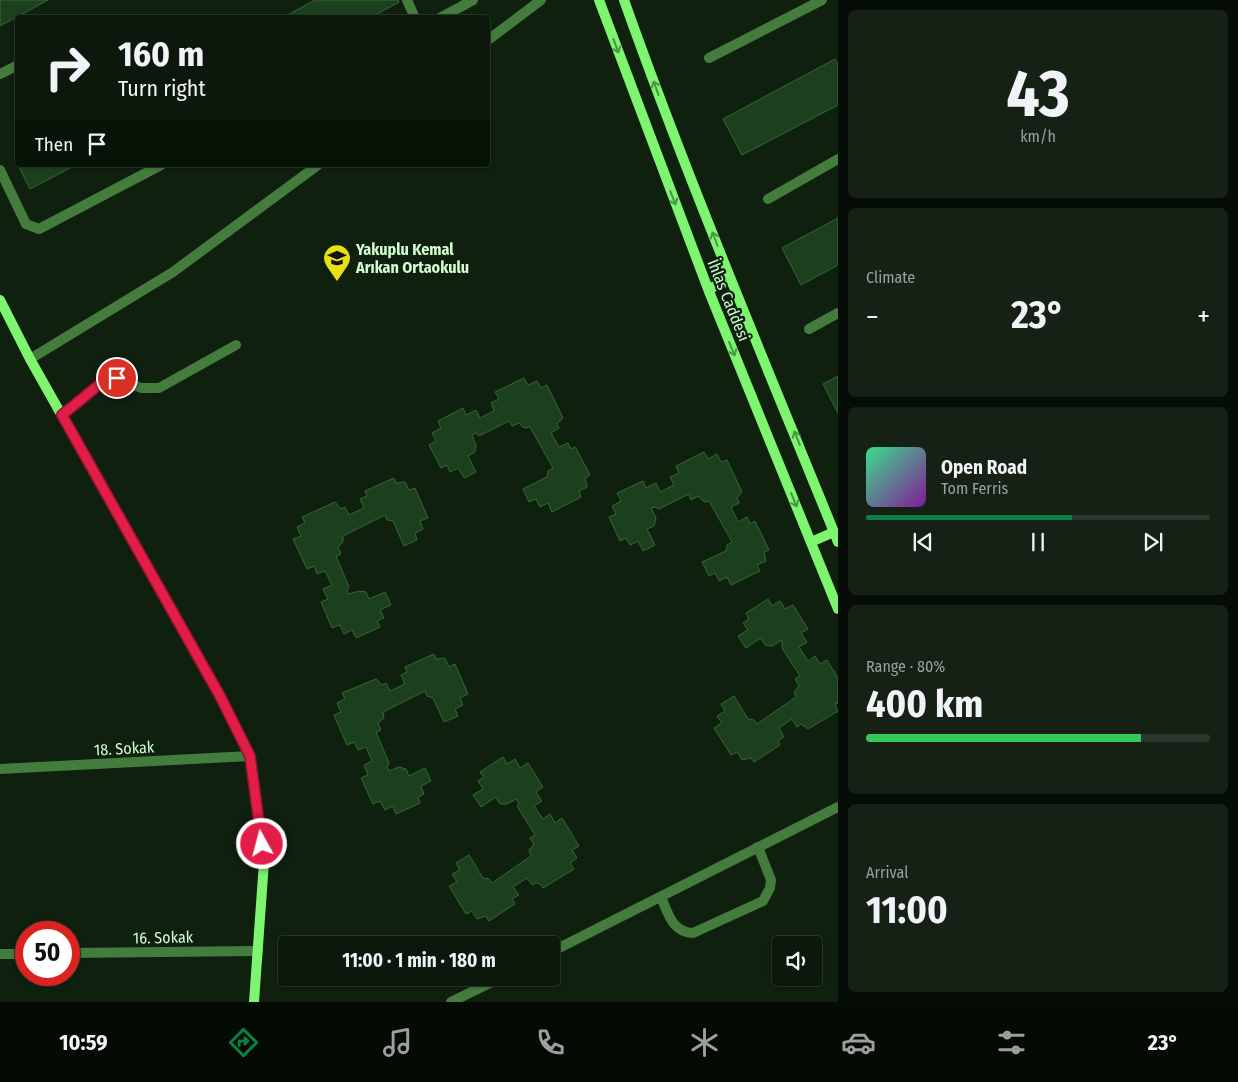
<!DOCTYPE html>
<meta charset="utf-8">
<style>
:root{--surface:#0b180b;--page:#142114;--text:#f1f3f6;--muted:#9aa09d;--line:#2b372c;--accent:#0b8043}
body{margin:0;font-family:"Fira Sans Condensed",sans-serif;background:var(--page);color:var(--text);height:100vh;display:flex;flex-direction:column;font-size:19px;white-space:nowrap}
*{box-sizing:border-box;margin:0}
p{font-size:16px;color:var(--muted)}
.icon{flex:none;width:28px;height:28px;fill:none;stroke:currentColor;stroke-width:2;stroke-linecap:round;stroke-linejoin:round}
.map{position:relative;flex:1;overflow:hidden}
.drawer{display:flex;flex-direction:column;gap:10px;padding:10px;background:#060d06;width:400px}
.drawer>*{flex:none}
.banner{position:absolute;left:15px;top:15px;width:475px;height:152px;border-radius:5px;box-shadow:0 1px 4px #0004,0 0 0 1px var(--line);background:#0b180b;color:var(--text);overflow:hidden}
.controls{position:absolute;left:772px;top:936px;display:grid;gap:10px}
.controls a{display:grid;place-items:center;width:50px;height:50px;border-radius:5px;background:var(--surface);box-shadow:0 1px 4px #0004,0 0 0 1px var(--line);font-size:25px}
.speed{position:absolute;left:15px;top:921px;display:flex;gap:10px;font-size:25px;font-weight:700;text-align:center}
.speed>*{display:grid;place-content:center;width:65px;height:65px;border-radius:50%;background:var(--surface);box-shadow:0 1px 4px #0004,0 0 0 1px var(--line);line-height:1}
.speed .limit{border:8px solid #d22;background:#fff;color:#111}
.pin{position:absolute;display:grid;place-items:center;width:42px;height:42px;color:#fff;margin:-21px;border:2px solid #fff;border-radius:50%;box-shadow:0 1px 5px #0007}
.me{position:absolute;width:55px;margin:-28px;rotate:353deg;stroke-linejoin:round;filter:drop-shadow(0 0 4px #0008)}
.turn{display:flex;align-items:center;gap:18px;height:105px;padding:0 20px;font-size:22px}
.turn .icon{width:65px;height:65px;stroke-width:2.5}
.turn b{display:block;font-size:35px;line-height:42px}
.then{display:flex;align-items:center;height:48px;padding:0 20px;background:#0003;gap:10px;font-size:19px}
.big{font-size:38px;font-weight:700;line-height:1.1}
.drawer .card{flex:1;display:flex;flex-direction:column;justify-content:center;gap:8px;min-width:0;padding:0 18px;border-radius:8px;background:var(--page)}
.drawer .dial{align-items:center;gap:0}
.dial b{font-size:65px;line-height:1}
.song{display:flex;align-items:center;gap:15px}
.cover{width:60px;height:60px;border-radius:8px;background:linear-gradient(135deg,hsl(150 70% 55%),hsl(290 70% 35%))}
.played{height:5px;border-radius:2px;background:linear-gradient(90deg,var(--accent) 60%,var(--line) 60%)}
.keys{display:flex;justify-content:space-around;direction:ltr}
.heat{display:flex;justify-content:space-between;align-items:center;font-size:28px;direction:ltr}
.charge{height:8px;border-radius:4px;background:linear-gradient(90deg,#34c759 80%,var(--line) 0)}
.trip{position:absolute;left:278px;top:936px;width:282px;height:50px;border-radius:5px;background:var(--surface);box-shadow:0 1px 4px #0004,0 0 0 1px var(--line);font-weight:700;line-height:50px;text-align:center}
.tabs{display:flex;height:80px;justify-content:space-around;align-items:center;background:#040a04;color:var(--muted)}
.tabs .icon{width:35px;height:35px}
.tabs .current{color:var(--accent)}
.tabs b{font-size:22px;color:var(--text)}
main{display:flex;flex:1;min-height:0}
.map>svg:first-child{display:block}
</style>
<main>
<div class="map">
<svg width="838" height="1002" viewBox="0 0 838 1002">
<rect width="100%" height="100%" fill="#0f200f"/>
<!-- building -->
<path fill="#1c401e" stroke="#306a33" d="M0,0H48L0,26Z
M315,0H398L399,2L370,18H282Z
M835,59L838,64V105L742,155L723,119Z
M18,165H76L30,189Z
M838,218V265L801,285L782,248Z
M838,376V413L823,384Z
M524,378L528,385L537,381L541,388L547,385L563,418L557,424L559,428L551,433L559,447L568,443L571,449L575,447L590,475L585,478L587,487L579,491L581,497L552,512L548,503L540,507L536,499L529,502L523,489L547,477L548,471L553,468L530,427L524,428L519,423L512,426L509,421L479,436L476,433L472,435L476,445L475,452L468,456L476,472L464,478L458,468L450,472L447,465L441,468L429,445L436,441L432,433L441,428L438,421L463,408L466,415L476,410L480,418L494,411L491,403L499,399L495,392Z
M704,452L708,459L717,454L721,462L727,460L742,492L737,498L739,503L731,507L738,522L747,517L750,524L755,521L769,550L764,552L766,561L757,565L760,571L731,585L727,577L719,581L715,573L709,576L702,562L726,551L727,545L732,542L709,501L704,502L698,496L691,500L689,494L659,509L655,507L651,508L656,518L654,526L647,529L655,545L643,551L638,541L630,545L626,538L620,541L609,517L616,514L612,506L621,501L617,493L643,481L646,488L656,483L660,492L674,485L670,477L679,473L676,466Z
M394,478L396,483L405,482L409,490L415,488L428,518L420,521L423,529L415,533L417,540L404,546L393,521L387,520L385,515L343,536V542L338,547L341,554L336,556L349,587L347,590L348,594L359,591L366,592L369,599L385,592L391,605L380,610L384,618L377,621L380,627L356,638L352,630L344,634L340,625L332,628L321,602L328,599L323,589L332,585L325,571L317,574L314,566L307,569L293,539L301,536L297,527L305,523L302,517L335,502L341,509L345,507L349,515L364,508L360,499L367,496L365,491Z
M768,599L772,606L780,601L785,609L793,605L808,629L801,633L807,642L799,647L808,661L815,656L820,664L827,660L838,678V703L835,704L838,711L808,729L801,724L797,727L792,719L779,728L784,737L778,741L780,745L754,762L751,758L742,760L737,752L731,755L714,728L722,723L717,716L725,711L721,704L734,696L748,719L754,720L757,724L796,697L794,692L799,686L795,679L800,676L782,648V640L772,646L765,645L761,638L746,648L738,636L748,630L743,623L749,619L746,613Z
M434,654L436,659L445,658L449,667L455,664L468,694L460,698L463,705L455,709L458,716L444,722L433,698L427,696L425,691L383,712L384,718L378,723L381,730L376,732L389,763L387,767L389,771L399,767L406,769L409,776L425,768L431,781L421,786L424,794L418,797L420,803L396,814L393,806L385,810L380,801L373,804L361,778L368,775L364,765L372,761L366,747L358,750L354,742L347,745L334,715L341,712L337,703L345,699L342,693L376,679L382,685L386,683L390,691L405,684L401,675L407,672L405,667Z
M503,757L507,764L515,759L520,768L528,763L543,787L536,792L542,801L534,806L543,819L550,814L555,823L562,818L579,846L572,850L577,858L570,863L574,869L543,888L540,884L536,883L532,885L527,878L513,887L519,895L512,899L515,904L489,921L486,916L477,919L472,911L466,914L449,886L457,882L452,874L460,870L456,863L469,855L483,878L489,879L492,883L531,856L529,850L534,845L530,838L535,835L517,806L519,803L516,799L507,804H500L496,797L481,807L473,795L483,789L478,781L484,777L480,772Z"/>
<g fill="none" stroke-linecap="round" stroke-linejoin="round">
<!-- service -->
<path stroke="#437c3d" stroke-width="10" d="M407,0L415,18
M0,74L18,65
M62,415L105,379L117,378L141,388H159L236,345
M661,897C668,913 672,932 693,933L763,901L770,888L771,880L758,847"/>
<!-- minor -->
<path stroke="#437c3d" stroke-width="10" d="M440,18L473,0
M488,40L541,0
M709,58L822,0
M0,170L26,224L39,229L161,165
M768,199L838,159
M809,329L838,313
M30,359L173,272L318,165
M0,769L250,756
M551,952L838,807
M69,953L258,951
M0,954H26
M451,1002L500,978"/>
<!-- secondary -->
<path stroke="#7df56f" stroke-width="10" d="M599,0L708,289L838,609
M624,0C689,183 765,362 838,542
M708,289L731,280
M0,300L30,359L220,696L250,756L264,862L254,1002
M811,542L834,532"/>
</g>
<!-- one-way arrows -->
<defs><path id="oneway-shaft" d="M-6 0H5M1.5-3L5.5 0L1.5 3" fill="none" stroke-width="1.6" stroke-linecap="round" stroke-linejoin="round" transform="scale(1.25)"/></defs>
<g stroke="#4c9544">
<use href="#oneway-shaft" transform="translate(616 46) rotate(70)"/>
<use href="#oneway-shaft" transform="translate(656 88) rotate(-110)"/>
<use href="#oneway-shaft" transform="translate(673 198) rotate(69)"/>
<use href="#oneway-shaft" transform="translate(715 239) rotate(-111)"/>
<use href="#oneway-shaft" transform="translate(732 349) rotate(68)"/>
<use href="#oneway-shaft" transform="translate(797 438) rotate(-112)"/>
<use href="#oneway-shaft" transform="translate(794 500) rotate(68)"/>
</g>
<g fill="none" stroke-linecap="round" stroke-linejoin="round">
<!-- route casing -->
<g stroke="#92132f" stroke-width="12">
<path id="route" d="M117,378L105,380L62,415L220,696L250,756L262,844"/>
</g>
<!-- route -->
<use href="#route" stroke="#e11d48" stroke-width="9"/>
</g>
<!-- icons -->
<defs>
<g id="school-pin" transform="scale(1.4375)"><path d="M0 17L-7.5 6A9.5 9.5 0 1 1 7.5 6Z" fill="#e8e110" stroke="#0f200f"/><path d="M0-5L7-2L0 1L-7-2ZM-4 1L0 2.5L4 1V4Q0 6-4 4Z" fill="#111"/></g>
</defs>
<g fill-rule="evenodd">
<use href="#school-pin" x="337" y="258"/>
</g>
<g text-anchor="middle" stroke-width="4.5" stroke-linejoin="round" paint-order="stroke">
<!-- poi labels -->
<g font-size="16" font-weight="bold" fill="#d2fcd1" stroke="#0f200f" text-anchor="start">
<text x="356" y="255">Yakuplu Kemal<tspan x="356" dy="18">Arıkan Ortaokulu</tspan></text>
</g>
<!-- street labels -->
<g font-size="16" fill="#d2fcd1" stroke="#0f200f">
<text transform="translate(729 300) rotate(68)" y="6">İhlas Caddesi</text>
<text transform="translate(124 748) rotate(-3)" y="6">18. Sokak</text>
<text transform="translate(163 937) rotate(-1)" y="6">16. Sokak</text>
</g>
</g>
</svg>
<div class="controls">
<a><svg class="icon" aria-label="sound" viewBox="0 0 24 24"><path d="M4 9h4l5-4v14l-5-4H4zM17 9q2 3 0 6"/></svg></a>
</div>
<div class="speed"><div class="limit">50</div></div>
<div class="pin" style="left:117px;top:378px;background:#d93025"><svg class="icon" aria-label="arrive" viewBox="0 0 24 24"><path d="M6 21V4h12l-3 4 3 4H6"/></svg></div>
<svg class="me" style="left:262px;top:844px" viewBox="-20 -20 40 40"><circle r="17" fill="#e11d48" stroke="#fff" stroke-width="3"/><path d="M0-11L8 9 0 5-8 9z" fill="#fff"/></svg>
<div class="trip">11:00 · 1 min · 180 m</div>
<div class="banner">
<div class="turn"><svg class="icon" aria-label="right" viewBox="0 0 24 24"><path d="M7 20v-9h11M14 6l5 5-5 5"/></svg><div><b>160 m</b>Turn right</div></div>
<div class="then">Then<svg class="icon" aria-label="arrive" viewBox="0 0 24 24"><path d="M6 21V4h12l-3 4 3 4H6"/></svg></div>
</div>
</div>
<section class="drawer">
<div class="card dial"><b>43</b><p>km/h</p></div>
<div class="card"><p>Climate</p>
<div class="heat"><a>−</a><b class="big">23°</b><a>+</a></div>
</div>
<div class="card">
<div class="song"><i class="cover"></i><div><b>Open Road</b><p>Tom Ferris</p></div></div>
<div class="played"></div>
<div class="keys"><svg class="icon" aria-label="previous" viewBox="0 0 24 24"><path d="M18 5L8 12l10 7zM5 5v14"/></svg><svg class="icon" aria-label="pause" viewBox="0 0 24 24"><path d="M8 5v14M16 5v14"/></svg><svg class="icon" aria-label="next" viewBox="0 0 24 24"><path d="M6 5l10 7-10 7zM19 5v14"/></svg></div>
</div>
<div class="card"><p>Range · 80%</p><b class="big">400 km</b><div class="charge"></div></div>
<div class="card"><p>Arrival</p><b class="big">11:00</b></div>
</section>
</main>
<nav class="tabs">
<b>10:59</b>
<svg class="icon current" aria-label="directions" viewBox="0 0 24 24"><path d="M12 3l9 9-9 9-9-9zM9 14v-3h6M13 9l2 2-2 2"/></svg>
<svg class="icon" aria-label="music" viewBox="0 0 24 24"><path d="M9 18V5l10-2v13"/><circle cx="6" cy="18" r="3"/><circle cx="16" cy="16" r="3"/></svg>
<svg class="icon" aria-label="phone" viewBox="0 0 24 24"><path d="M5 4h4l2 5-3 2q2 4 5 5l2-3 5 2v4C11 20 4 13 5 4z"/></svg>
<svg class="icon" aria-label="climate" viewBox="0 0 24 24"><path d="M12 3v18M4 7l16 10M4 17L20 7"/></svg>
<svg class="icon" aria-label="car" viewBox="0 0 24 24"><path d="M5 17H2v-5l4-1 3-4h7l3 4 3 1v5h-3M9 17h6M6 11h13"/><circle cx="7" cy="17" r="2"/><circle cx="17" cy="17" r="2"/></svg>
<svg class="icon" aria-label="filters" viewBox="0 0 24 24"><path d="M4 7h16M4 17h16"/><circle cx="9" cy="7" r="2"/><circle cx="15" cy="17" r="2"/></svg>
<b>23°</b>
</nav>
